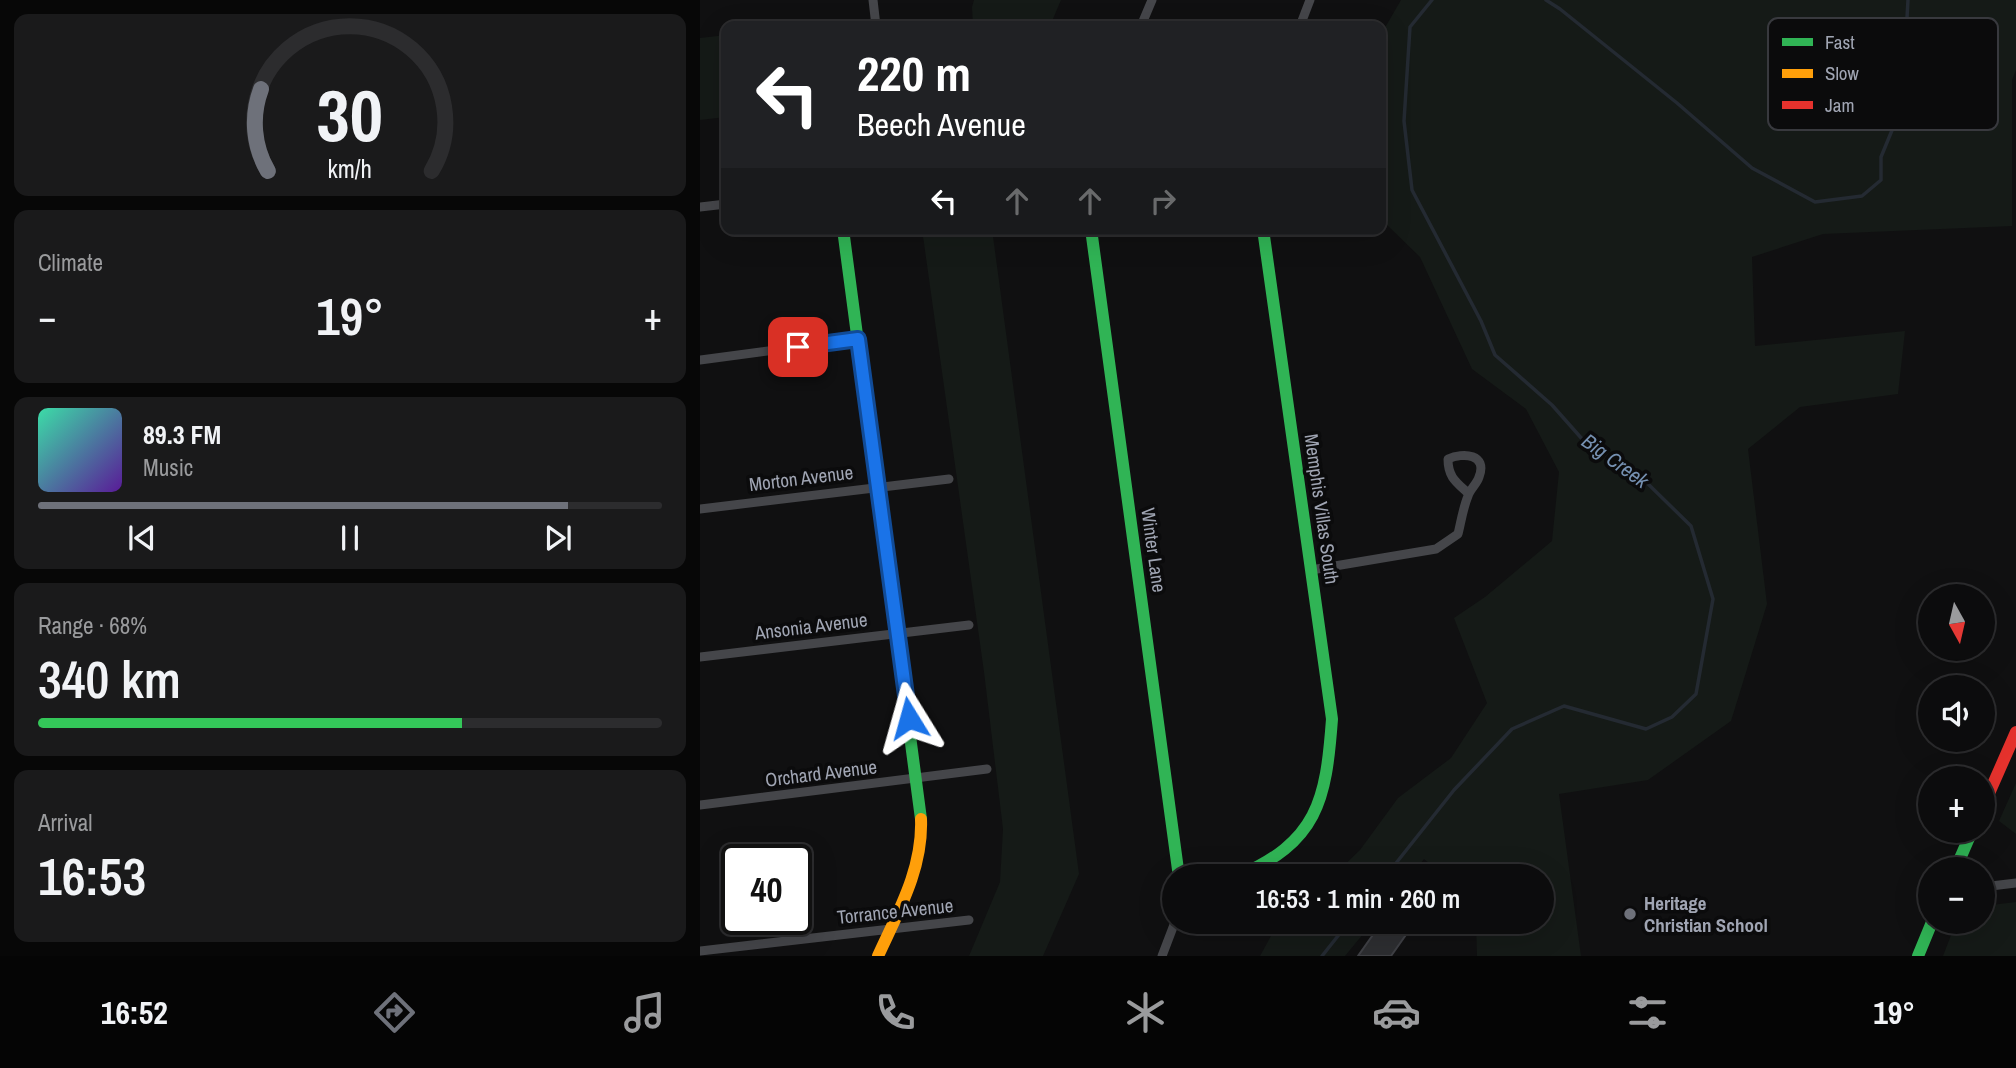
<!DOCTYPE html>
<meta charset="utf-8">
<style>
:root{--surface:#0c0c0d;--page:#1a1a1b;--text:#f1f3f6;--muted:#9a9b9d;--line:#2c2c2e;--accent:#6e717a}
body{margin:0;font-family:"Archivo Narrow",sans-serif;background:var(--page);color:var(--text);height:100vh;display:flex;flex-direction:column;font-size:26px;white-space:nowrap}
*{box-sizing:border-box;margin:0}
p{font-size:23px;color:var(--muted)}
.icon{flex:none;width:38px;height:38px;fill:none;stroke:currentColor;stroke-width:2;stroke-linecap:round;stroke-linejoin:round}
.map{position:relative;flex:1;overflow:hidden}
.side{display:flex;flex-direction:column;gap:14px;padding:14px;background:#070707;width:700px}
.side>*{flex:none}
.guide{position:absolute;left:21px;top:21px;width:665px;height:214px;border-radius:14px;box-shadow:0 7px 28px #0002,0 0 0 2px var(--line);background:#202124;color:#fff;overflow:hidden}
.needle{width:46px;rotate:172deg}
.tools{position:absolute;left:1218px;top:584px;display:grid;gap:14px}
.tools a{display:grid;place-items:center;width:77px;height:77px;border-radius:50%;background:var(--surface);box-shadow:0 7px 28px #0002,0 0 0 2px var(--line);font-size:35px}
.speed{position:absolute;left:21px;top:844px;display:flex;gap:14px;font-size:35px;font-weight:700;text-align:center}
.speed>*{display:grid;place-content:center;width:91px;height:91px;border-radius:50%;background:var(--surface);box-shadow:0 7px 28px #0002,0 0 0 2px var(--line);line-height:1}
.speed .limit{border:4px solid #111;border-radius:10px;background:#fff;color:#111}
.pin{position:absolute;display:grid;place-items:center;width:60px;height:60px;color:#fff;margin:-30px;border-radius:14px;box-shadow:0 4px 10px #0006}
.me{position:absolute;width:77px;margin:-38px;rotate:352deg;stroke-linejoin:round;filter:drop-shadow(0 0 5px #0008)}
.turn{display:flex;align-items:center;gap:24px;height:147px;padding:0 21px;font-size:32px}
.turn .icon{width:91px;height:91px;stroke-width:2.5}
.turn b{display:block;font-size:49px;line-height:60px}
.lanes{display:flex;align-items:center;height:66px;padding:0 21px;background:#0003;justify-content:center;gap:35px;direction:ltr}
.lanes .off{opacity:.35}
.big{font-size:52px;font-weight:600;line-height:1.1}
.side .widget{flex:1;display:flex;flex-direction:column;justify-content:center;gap:10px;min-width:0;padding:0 24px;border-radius:14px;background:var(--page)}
.side .dial{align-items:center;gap:0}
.dial svg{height:182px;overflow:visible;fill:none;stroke:var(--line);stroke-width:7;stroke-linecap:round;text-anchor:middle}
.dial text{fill:var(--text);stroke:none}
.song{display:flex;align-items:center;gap:21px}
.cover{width:84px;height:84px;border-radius:10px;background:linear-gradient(135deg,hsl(160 70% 55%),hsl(270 70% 35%))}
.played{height:7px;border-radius:4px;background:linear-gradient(90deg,var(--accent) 85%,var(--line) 85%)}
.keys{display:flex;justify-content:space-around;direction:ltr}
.heat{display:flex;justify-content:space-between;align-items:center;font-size:38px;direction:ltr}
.charge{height:10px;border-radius:5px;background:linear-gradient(90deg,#34c759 68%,var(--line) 0)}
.trip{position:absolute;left:462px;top:864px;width:392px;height:70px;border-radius:35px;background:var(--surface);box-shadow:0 7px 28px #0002,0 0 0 2px var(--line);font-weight:600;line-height:70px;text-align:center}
.menu{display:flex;height:112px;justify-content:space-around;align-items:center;background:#050505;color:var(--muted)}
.menu .icon{width:49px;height:49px}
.menu .current{color:var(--accent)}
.menu b{font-size:32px;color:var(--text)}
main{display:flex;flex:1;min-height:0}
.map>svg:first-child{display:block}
</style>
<main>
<section class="side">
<div class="widget dial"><svg viewBox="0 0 100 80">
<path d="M14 69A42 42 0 1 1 86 69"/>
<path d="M14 69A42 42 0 0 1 11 33" stroke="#6e717a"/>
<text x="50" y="56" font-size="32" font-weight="700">30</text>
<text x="50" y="72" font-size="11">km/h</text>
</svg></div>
<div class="widget"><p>Climate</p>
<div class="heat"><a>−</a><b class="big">19°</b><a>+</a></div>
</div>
<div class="widget">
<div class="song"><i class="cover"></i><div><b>89.3 FM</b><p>Music</p></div></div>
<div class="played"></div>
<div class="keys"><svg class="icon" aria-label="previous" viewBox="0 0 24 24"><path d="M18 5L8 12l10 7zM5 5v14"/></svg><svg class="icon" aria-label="pause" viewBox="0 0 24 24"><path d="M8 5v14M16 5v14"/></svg><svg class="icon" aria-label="next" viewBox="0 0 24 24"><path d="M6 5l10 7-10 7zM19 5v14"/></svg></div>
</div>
<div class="widget"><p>Range · 68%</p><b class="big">340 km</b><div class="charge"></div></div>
<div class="widget"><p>Arrival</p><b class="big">16:53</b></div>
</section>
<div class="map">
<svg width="1316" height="956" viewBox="0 0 1316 956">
<rect width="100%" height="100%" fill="#101011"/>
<!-- green -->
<path fill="#151a17" d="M274,0H361L350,26H273L272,7Z
M701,0H1316V70L1312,80V226L1123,234L1052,257L1055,346L1205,331L1198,394L1100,407L1048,449L1067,604L1031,721L948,780L859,794L881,956H777L776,922H842V877H746L724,859L710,877H632L660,850L698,798L751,758L787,703L754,618L785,597L852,541L859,472L826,409L772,369L720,257L685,223L681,194V41L683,31Z
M26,35V117L0,120V38Z
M222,229H292L379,874L343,956H269L300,882L303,829L284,672Z
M1316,783V834L1299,821Z
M1316,902V956H1243L1256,922H1283V906Z
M585,922H673L645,956H560L572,934Z"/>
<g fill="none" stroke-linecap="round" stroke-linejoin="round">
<!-- stream -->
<path stroke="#242a32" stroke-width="3.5" d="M846,0L860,9L977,103L1052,168L1115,202L1162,196L1181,180V157L1202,106L1208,0
M685,877L754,790L812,729L864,706L946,729L972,717L996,694L1013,599L991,526L944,480L883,440L852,405L795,355L781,321L712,190L704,121L710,27L732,0
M622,956L649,922"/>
</g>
<!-- building -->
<path fill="#2d2e31" stroke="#3f4045" stroke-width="2" d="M682,922H715L691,956H658Z"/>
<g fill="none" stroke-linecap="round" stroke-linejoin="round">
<!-- street -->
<path stroke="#45464a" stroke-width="9" d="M173,0L176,26
M441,26L452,0
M600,26L610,0
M0,207L26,204
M0,360L158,339
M0,509L249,479
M611,570L736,549L758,534C761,522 763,508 768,496C770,489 777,484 779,477C788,454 763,452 748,459C748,477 756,482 768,493
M0,657L269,625
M0,805L287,769
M1283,887L1316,883
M0,951L269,920
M462,956L475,922"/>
<!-- fast -->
<path stroke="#30b455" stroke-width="12" d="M143,229L221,819
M391,229L479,877
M1255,870L1272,831
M536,877C618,842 626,801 632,719L563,229
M1218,956L1232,922"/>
<!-- slow -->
<path stroke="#ff9f0a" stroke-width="12" d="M178,956C198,912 223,869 221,819"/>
<!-- jam -->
<path stroke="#e5322d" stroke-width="12" d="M1283,807L1316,732"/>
</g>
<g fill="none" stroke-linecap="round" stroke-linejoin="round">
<!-- route casing -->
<g stroke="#114b97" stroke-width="18">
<path id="route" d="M98,347L158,339L209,718"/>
</g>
<!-- route -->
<use href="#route" stroke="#1a73e8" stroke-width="12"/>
</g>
<!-- markers -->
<circle fill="#6e717a" stroke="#0b0b0c" stroke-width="2.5" cx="930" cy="914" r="7"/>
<g text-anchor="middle" stroke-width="7" stroke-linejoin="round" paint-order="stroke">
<!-- street labels -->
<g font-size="19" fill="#a0a5b3" stroke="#0b0b0c">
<text transform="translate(101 478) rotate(-7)" y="7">Morton Avenue</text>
<text transform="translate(622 509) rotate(82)" y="7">Memphis Villas South</text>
<text transform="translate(454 550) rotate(82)" y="7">Winter Lane</text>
<text transform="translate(111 626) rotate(-7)" y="7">Ansonia Avenue</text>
<text transform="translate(121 773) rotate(-7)" y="7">Orchard Avenue</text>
<text transform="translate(195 911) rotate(-6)" y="7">Torrance Avenue</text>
</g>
<!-- poi labels -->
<g font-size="19" font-weight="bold" fill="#a0a5b3" stroke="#0b0b0c" text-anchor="start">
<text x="944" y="910">Heritage<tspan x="944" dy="22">Christian School</tspan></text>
</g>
<!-- water labels -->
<g font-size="21" font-style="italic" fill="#7590b1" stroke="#0b0b0c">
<text transform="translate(915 461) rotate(36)" y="7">Big Creek</text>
</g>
</g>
<!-- legend -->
<rect x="1068" y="18" width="230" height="112" rx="10" fill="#0b0b0c" stroke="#38393e" stroke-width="2"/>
<rect x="1082" y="38" width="31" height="8" fill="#30b455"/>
<rect x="1082" y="69" width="31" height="9" fill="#ff9f0a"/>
<rect x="1082" y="101" width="31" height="8" fill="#e5322d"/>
<g font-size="19" fill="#a0a5b3">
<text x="1125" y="49">Fast</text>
<text x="1125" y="80">Slow</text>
<text x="1125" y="112">Jam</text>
</g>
</svg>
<div class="tools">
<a><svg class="needle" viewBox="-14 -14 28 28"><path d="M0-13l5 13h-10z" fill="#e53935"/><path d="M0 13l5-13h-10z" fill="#9a9b9d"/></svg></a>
<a><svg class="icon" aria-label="sound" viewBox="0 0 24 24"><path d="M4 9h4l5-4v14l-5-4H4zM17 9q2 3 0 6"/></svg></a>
<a>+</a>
<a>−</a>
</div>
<div class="speed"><div class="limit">40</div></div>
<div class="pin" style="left:98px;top:347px;background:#d93025"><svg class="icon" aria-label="arrive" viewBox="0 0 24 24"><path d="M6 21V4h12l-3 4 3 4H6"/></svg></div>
<svg class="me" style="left:209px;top:718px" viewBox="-20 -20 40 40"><path d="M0-17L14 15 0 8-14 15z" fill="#1a73e8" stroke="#fff" stroke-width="4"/></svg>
<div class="trip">16:53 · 1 min · 260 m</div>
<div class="guide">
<div class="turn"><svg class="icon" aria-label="left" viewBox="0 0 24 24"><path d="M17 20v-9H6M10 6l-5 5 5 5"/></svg><div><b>220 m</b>Beech Avenue</div></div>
<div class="lanes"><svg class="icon" aria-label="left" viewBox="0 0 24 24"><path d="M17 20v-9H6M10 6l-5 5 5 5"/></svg><svg class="icon off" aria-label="ahead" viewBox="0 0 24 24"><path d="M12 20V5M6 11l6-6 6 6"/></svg><svg class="icon off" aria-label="ahead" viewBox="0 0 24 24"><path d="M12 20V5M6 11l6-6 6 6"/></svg><svg class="icon off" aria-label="right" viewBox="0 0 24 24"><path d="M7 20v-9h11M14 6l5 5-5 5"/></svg></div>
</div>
</div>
</main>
<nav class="menu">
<b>16:52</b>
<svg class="icon current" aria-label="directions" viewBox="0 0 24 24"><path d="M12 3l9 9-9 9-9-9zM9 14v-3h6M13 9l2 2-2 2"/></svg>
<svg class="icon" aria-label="music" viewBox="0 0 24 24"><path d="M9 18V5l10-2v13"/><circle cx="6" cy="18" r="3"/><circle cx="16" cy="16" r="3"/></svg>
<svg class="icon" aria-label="phone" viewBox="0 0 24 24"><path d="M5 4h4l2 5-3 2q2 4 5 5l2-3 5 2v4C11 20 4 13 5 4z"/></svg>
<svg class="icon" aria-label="climate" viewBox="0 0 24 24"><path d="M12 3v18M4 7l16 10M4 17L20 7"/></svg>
<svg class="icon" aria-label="car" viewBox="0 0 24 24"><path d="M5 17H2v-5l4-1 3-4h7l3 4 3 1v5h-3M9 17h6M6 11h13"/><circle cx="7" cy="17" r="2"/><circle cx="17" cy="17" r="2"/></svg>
<svg class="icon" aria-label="filters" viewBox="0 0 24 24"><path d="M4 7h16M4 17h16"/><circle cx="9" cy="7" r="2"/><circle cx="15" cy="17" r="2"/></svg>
<b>19°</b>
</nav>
